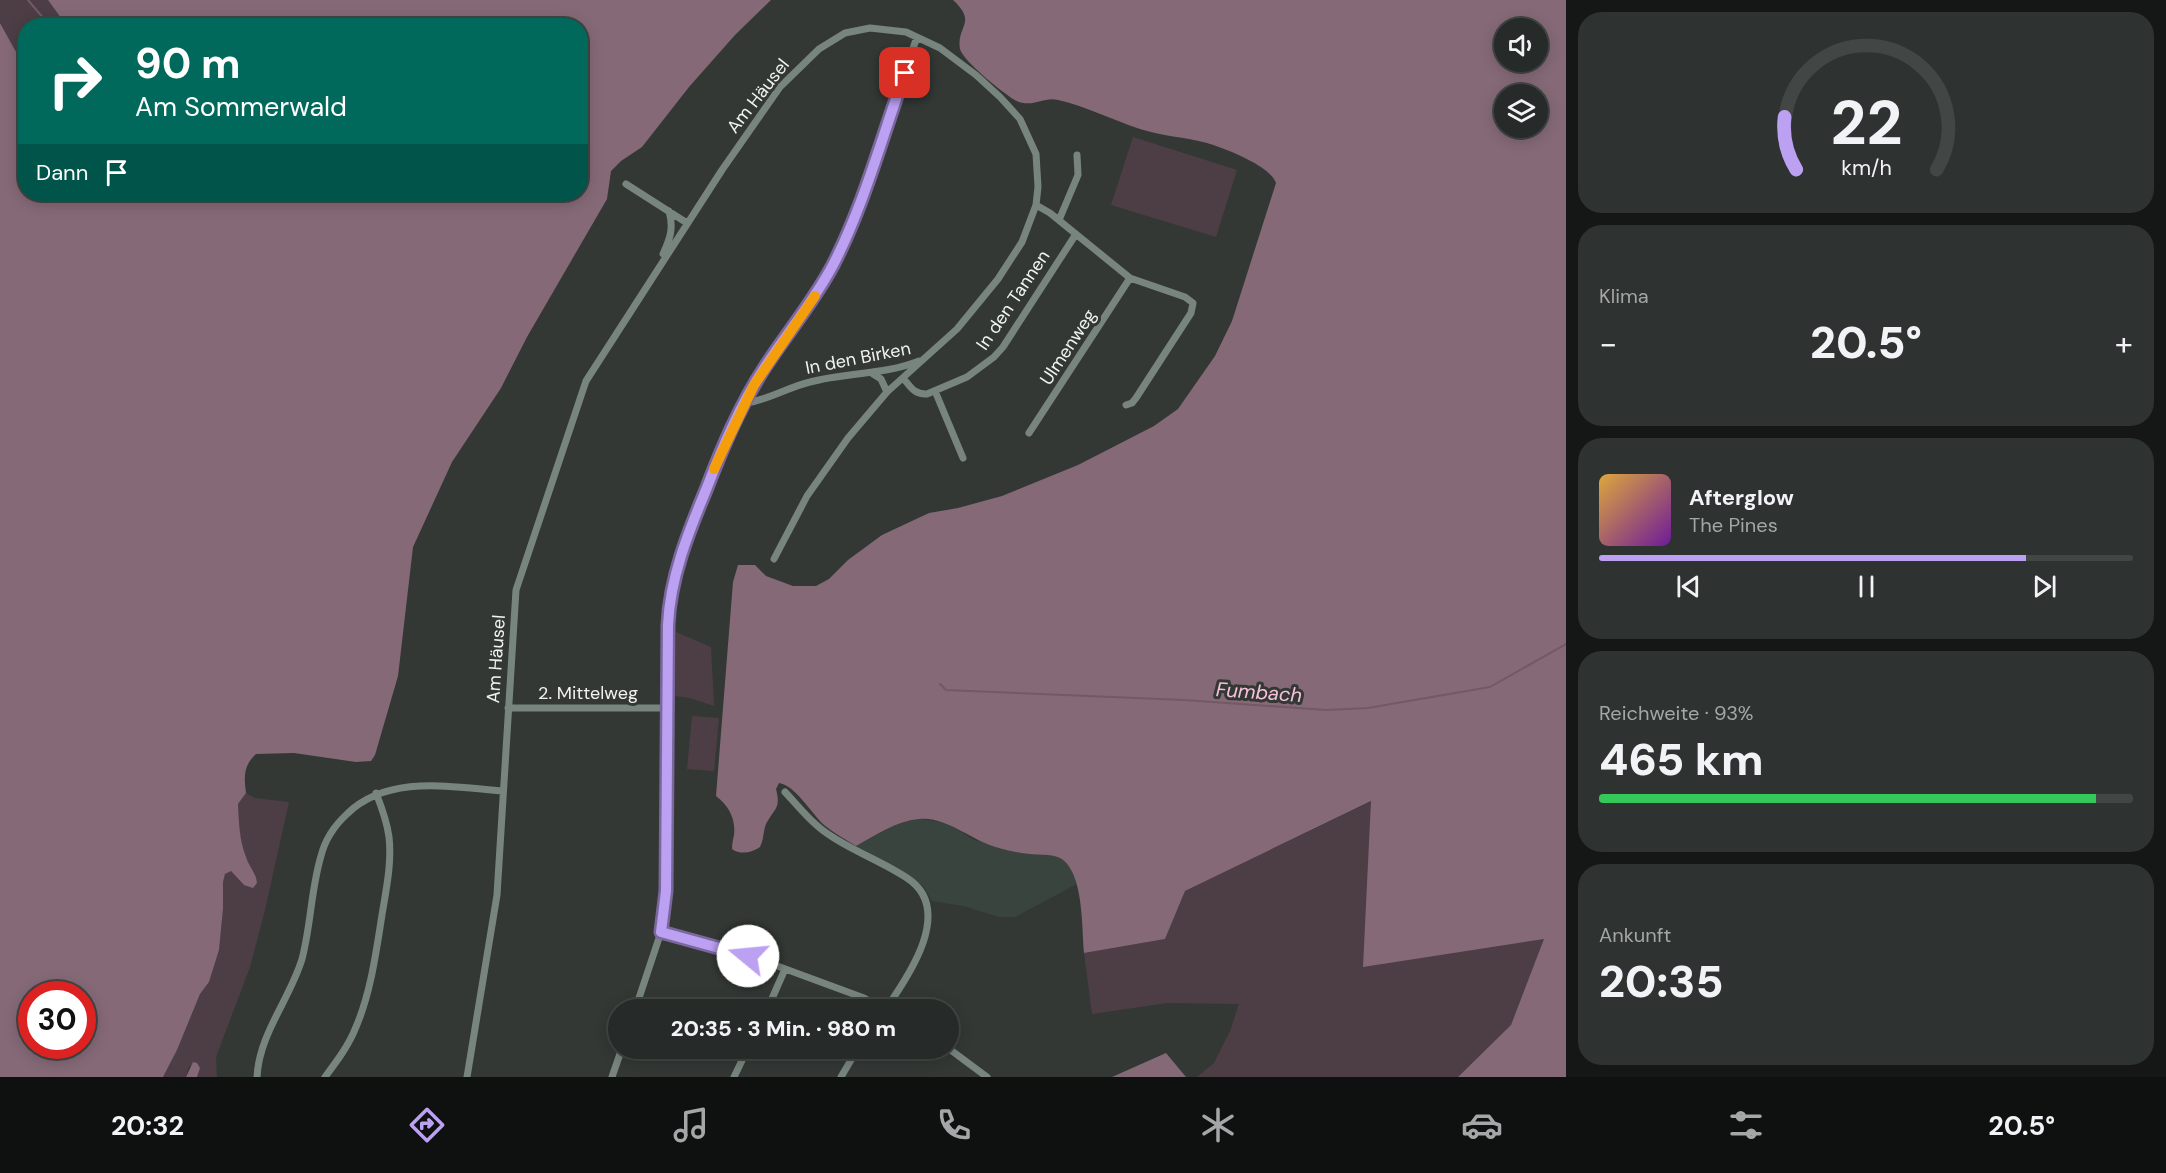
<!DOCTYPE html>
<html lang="de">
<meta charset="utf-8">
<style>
:root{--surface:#262a28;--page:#2e3230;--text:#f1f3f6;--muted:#a4a7a8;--line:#424645;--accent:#bca0f2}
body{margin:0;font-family:"DM Sans",sans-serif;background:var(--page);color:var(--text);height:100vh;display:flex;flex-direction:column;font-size:22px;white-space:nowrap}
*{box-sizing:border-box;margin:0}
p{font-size:20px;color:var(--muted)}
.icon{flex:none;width:33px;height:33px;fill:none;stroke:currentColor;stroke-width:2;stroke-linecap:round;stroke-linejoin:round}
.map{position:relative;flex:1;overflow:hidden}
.sheet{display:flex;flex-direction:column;gap:12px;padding:12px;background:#151716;width:600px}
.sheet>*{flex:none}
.banner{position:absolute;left:18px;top:18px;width:570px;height:183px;border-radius:24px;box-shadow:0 3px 15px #0003,0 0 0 2px var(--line);background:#00695c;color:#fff;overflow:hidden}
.fabs{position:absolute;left:1494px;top:18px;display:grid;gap:12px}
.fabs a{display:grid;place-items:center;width:54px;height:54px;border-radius:50%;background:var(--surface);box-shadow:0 3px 15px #0003,0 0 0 2px var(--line);font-size:30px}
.speed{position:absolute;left:18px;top:981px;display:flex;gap:12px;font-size:30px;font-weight:700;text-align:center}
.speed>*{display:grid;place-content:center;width:78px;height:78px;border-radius:50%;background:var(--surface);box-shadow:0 3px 15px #0003,0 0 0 2px var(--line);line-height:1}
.speed .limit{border:9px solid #d22;background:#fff;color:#111}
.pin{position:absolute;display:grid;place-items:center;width:51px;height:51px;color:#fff;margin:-26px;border-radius:12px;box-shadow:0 3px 9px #0006}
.me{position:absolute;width:66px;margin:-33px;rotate:287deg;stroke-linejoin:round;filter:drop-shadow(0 0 4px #0008)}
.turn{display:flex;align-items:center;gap:21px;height:126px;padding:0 18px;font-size:27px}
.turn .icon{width:78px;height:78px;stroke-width:2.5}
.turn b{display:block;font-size:42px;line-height:51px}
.then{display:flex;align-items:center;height:57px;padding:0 18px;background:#0003;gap:12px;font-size:22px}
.big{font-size:45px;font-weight:800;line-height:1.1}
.sheet .widget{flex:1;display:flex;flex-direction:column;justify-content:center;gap:9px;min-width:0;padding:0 21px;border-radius:24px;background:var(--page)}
.sheet .dial{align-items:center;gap:0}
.dial svg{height:156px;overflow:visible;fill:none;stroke:var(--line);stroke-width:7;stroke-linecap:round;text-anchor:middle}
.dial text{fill:var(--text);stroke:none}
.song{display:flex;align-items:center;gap:18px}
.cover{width:72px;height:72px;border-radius:9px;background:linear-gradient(135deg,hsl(40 70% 55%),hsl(280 70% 35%))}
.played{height:6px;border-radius:3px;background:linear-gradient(90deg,var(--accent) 80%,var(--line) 80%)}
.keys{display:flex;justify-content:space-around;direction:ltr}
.heat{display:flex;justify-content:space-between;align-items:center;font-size:33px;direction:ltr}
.charge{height:9px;border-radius:4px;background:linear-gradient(90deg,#34c759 93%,var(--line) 0)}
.trip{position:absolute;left:608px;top:999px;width:351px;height:60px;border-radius:30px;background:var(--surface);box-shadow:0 3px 15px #0003,0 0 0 2px var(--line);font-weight:800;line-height:60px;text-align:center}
.tab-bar{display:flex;height:96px;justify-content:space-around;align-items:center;background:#0f1110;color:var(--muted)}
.tab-bar .icon{width:42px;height:42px}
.tab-bar .on{color:var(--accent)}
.tab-bar b{font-size:27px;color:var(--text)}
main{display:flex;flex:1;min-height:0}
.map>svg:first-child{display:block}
</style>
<main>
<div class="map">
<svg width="1566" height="1077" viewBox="0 0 1566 1077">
<rect width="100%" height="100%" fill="#333835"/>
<!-- built -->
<path fill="#39443f" d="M921,819L948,823L974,840L1032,854H1048L1061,857L1070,867L1077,884L1015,917H999L963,906L932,901L924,887L903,871L856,846L900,822Z"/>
<!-- green -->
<path fill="#4d3e46" d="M0,0H48L66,25L26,26L25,68L0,23Z
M1133,137L1237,170L1216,237L1111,205Z
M676,632L711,647L714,706L690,698L675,696Z
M692,716L719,718L714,771L687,769Z
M246,793L255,798L289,802L265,910L250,967L216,1057L217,1077H197L200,1068L189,1066L186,1077H163L177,1050L200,994L209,982L219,950L223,909V882L225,874L231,871L244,885L253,887L257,883C256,871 249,867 245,857C239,840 239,821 238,804Z
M1372,801L1545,939L1511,1025L1458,1077H1197L1214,1063L1230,1031L1239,1004L1167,1003L1092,1014L1084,953L1165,939L1185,891Z"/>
<!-- forest -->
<path fill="#856977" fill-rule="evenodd" d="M48,0H771L735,35L689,87L642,147L621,161L611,171L607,199L527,337L501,388L452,462L413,547L398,676L375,755L371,761L356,762L294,753L256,754C243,766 244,777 246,793L238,804C239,821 239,840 246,857C249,867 256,872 257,883L253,888L244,885L231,871L225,874L223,882V909L219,950L209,982L200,994L177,1050L163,1077H0V23L25,68L26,194H580V26L66,25ZM32,994H82V1046H32Z
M953,0H1566V1077H1458L1511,1025L1544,939L1363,967L1371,801L1185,891L1165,939L1084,953C1082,929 1083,889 1070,868C1061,852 1046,856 1030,854C1020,853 1009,851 999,848C971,841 947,816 919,819C896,821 876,835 856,846C845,839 834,833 824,825C812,814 795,785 779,783L776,789C781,809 775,807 766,824C763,831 764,840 760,847C752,853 740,855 732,849C732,844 733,840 734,835C736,818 728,805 716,796L733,582L738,565H755L766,576L793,586H816L829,579L848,560L882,535L929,513L958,508L1002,496L1078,465L1154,426L1178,409L1215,356L1232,321L1276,183C1271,166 1224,148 1207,143C1185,137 1161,136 1140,129C1113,120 1085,106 1058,100C1043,96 1031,110 1013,99C1002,92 963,61 960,49C956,26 978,23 953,0ZM1504,28H1538V62H1504ZM1538,94V128H1504V94Z
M1166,1053L1186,1077H1112Z
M193,1062L197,1063L200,1068L197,1077H186Z"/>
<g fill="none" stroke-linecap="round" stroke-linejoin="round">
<!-- stream -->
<path stroke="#735866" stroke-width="2" d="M28,0L50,26
M940,684L946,690L1184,700L1326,710L1368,708L1490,687L1566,644"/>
<!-- minor -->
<path stroke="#78857e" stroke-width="7" d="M626,184L687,223
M1036,205L1050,213L1130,278L1185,297L1193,303L1191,313L1136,398L1132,403L1126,405
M1059,220L1078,175L1077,155
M663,254C670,239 674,228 669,211
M873,374L881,379L887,392
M903,378C910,386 914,395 927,394L967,377L994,357L1003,347L1076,234
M935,391L963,458
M745,403C767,401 788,387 810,382C847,372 884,375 919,361
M1029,433L1130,278
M508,708H668
M785,792C799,807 813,825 831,836C855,852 883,862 907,878C955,909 909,976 885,1010
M661,932L761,960L864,998L884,1010
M635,1010L661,932L665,907L668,625L673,584L693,522L714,469L755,385L818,291L840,251L856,211L917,37
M767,1010L785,969
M948,1048L987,1077
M257,1077C259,1034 290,999 302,959C311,925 311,889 321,856C325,840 335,825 347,814C388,774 451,787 503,791
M325,1077C337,1061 349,1045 356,1027C371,992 376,952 382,915C386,890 392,863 389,837C387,822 382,808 376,793
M467,1077L497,895L516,590L586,381L722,170L780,87L819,49L845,33L870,28L906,32L940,48L976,75L1000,97L1020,119L1036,154L1038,187L1036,205L1022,242L998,279L957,329L887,392L848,438L807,496L774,559
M612,1077L622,1048
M734,1077L748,1048
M841,1077L858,1048"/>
</g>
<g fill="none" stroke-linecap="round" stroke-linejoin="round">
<!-- route casing -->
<g stroke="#7a689d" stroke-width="15">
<path id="route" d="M748,956L661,932L666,891L668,625C670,578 688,533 706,490C722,448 740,405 765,367C787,333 814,301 833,265C864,205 882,137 905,73"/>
</g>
<!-- route -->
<use href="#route" stroke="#bca0f2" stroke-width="10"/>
<!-- slow -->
<path stroke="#f59e0b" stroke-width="10" d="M714,469L754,385L815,296"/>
</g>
<g text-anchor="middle" stroke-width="6" stroke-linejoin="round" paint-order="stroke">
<!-- street labels -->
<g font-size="18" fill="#f0f3f1" stroke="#333835">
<text transform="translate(758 96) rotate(-52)" y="6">Am Häusel</text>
<text transform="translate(1013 300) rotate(-56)" y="6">In den Tannen</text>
<text transform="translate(1068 347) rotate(-57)" y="6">Ulmenweg</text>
<text transform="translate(858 358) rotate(-11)" y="6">In den Birken</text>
<text transform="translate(496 659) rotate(-86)" y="6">Am Häusel</text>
<text x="588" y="699">2. Mittelweg</text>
</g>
<!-- water labels -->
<g font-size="20" font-style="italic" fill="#f7c1dc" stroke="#333835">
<text transform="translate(1259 692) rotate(4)" y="7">Fumbach</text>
</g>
</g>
</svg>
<div class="fabs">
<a><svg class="icon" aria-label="sound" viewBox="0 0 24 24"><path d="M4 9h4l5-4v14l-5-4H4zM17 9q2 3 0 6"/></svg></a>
<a><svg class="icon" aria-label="layers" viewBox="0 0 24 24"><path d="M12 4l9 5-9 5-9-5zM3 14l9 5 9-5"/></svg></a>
</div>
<div class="speed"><div class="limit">30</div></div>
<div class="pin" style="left:905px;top:73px;background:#d93025"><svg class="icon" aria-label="arrive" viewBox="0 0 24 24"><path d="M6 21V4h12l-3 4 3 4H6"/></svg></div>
<svg class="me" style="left:748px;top:956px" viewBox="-20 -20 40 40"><circle r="19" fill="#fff"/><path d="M0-13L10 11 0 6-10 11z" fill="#bca0f2"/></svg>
<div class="trip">20:35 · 3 Min. · 980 m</div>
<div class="banner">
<div class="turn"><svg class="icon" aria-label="right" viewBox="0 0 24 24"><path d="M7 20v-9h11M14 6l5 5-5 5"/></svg><div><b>90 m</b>Am Sommerwald</div></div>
<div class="then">Dann<svg class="icon" aria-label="arrive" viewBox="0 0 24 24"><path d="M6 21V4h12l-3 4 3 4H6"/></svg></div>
</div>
</div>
<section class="sheet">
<div class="widget dial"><svg viewBox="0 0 100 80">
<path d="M14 69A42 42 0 1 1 86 69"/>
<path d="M14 69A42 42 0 0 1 8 42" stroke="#bca0f2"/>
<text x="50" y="56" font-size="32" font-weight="700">22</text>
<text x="50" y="72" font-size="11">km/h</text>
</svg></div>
<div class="widget"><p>Klima</p>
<div class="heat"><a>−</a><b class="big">20.5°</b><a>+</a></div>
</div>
<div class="widget">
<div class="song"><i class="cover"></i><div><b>Afterglow</b><p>The Pines</p></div></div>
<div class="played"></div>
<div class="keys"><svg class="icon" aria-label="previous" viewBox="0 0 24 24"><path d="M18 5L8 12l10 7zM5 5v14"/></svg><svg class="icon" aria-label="pause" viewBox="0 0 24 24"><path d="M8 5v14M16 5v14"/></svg><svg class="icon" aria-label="next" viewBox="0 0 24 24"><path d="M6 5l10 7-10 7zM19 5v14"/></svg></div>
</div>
<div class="widget"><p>Reichweite · 93%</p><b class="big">465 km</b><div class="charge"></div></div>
<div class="widget"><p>Ankunft</p><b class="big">20:35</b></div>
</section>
</main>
<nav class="tab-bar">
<b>20:32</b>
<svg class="icon on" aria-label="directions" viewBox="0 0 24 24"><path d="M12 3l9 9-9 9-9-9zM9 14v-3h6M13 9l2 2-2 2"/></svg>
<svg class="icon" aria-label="music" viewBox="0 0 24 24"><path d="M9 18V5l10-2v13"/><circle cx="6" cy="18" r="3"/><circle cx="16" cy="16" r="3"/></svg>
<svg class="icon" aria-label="phone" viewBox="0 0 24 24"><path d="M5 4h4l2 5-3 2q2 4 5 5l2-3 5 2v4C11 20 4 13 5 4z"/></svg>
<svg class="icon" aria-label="climate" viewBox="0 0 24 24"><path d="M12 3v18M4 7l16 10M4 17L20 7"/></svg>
<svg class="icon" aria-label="car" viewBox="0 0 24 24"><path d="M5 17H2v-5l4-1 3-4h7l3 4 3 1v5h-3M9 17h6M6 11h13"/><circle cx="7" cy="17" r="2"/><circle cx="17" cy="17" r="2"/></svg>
<svg class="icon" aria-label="filters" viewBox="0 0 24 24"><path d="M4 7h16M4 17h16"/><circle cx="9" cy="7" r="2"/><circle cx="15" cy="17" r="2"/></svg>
<b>20.5°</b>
</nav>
